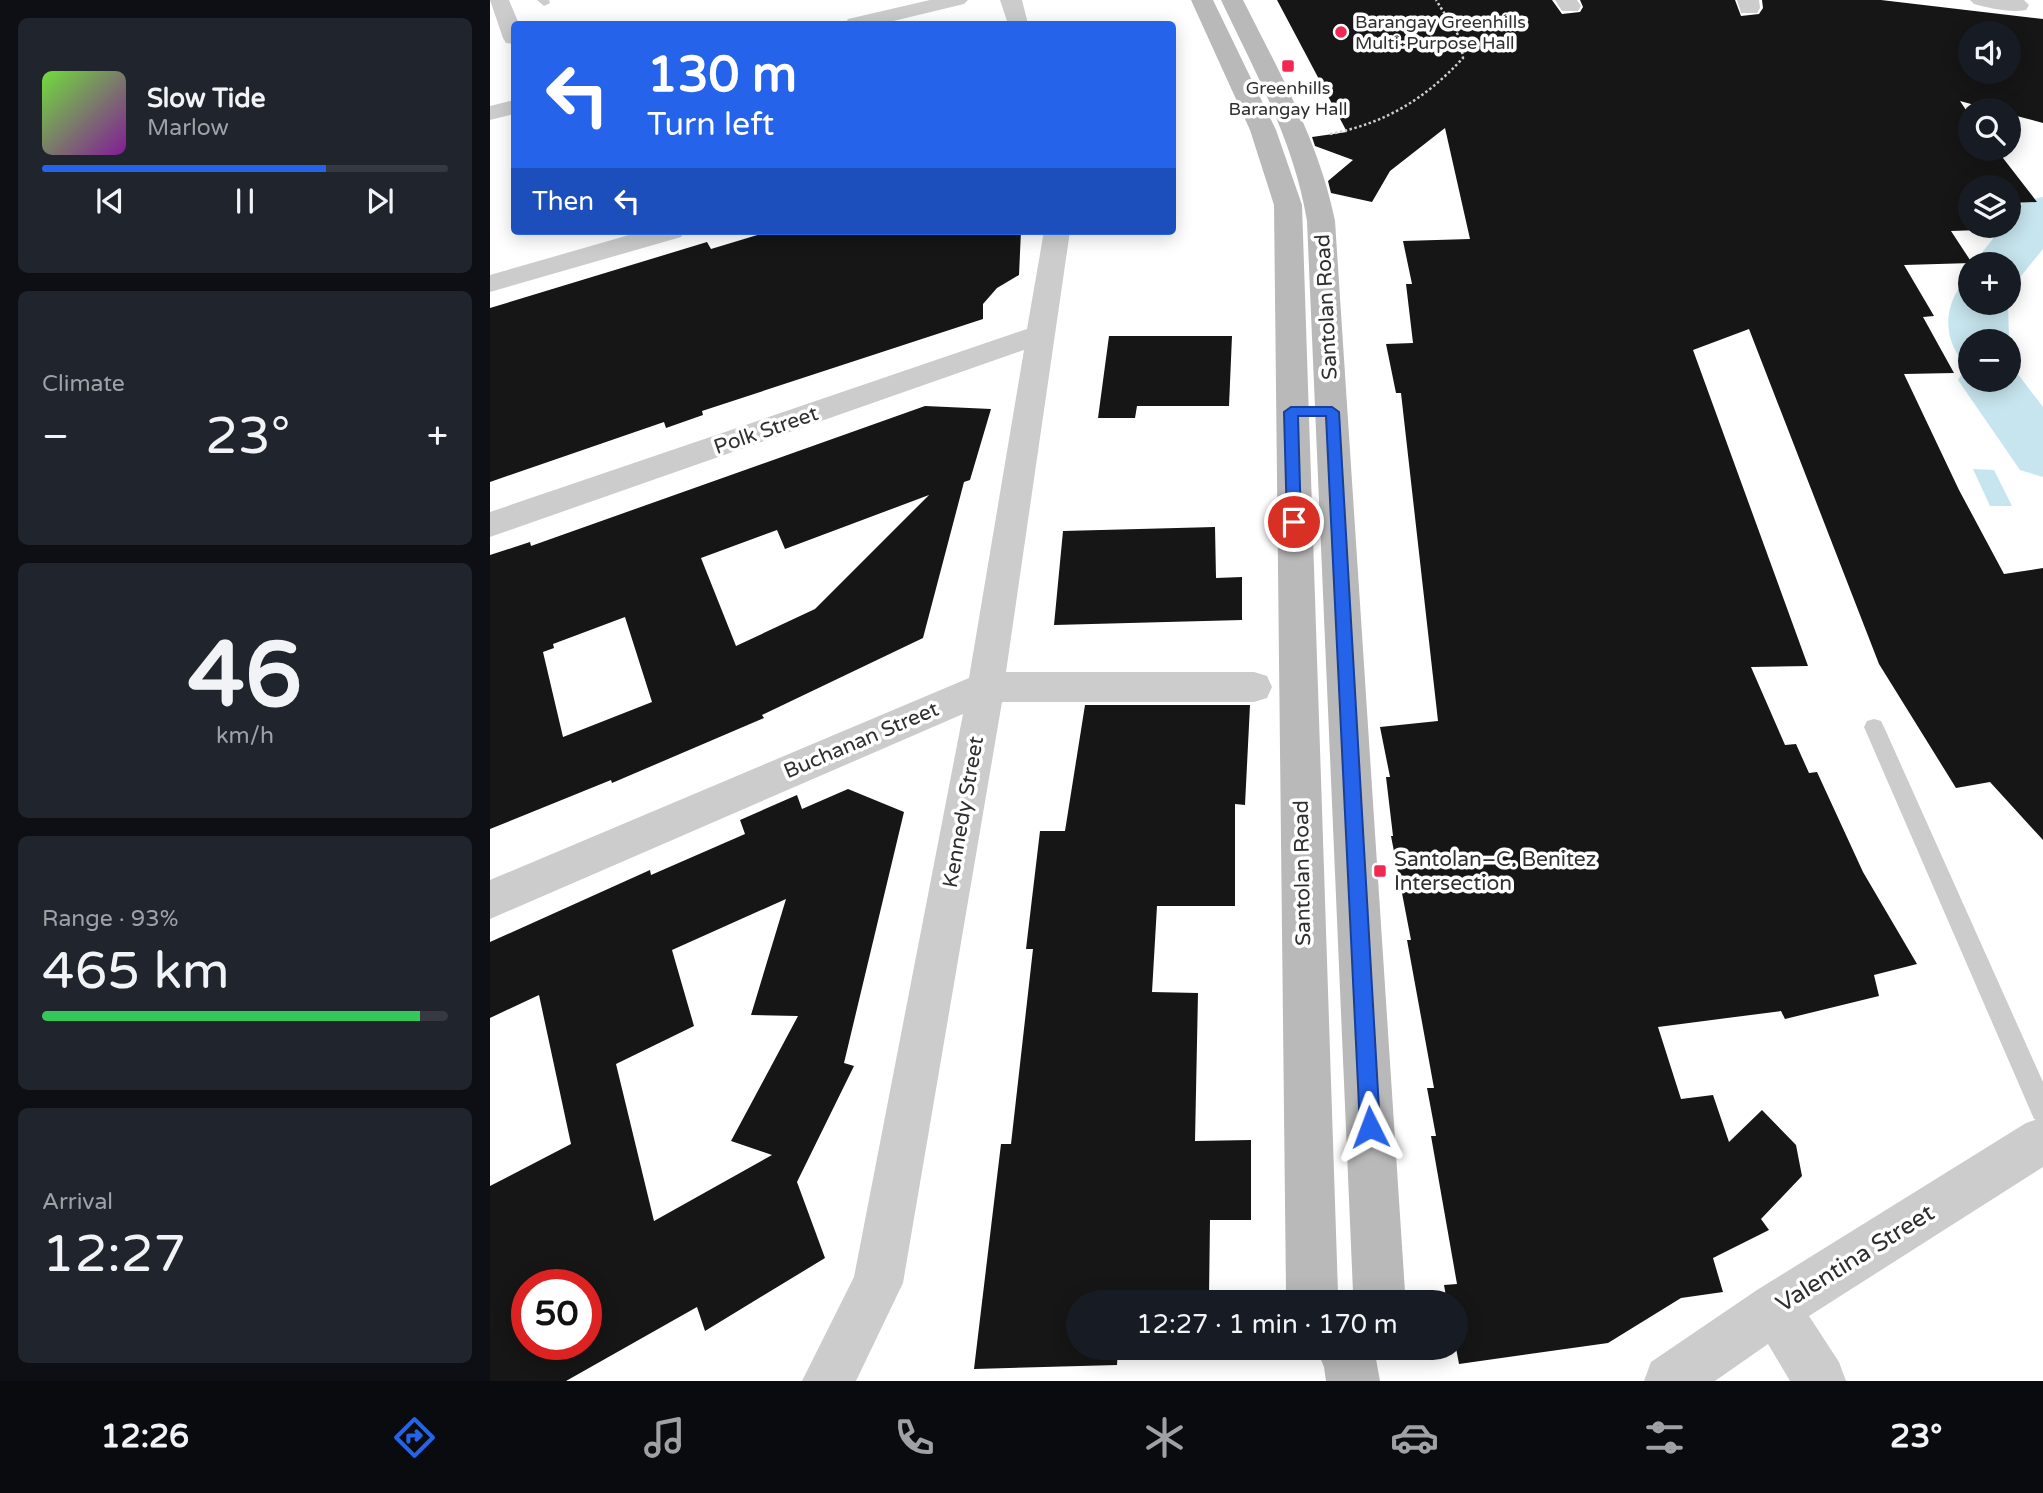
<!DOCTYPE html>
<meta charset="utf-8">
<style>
:root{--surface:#171b24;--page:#20242c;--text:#f1f3f6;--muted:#9ea1a6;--line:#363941;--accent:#2563eb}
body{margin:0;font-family:"Varela Round",sans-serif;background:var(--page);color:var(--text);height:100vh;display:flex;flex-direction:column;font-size:26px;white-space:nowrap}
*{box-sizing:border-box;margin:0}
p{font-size:23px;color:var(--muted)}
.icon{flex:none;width:38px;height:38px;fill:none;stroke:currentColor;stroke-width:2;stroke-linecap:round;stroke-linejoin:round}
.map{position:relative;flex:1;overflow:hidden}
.drawer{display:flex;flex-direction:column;gap:18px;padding:18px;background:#0d0f14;width:490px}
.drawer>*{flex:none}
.banner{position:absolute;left:21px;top:21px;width:665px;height:214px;border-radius:7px;box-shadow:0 4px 18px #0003;background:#2563eb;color:#fff;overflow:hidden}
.buttons{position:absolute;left:1468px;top:21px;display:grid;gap:14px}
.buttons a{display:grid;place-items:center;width:63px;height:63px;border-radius:50%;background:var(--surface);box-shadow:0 4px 18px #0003;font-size:35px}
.speed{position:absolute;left:21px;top:1269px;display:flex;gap:14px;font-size:35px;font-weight:700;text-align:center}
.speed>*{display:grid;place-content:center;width:91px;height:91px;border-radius:50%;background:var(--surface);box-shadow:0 4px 18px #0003;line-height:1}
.speed .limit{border:10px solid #d22;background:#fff;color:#111}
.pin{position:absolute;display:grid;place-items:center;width:60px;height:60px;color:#fff;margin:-30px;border:4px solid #fff;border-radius:50%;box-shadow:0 2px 7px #0007}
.me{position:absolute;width:77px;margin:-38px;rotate:357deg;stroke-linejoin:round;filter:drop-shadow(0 0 5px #0008)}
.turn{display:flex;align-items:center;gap:24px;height:147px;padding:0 21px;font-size:32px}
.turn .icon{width:91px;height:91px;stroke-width:2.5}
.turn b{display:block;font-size:49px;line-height:60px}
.then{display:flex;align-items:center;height:66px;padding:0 21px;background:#0003;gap:14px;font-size:26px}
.big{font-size:52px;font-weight:600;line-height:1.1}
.drawer .widget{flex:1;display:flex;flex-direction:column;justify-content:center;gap:10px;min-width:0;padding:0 24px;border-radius:10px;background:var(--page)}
.drawer .dial{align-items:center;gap:0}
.dial b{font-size:91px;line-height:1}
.song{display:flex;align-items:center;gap:21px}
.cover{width:84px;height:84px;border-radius:10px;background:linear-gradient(135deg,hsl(100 70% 55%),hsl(290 70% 35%))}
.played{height:7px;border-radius:4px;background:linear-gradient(90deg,var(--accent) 70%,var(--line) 70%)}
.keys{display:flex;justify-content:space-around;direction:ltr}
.heat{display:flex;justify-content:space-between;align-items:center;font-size:38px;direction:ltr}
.charge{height:10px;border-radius:5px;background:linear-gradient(90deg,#34c759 93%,var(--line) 0)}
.trip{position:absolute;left:576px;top:1290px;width:402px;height:70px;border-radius:35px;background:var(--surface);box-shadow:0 4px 18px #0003;font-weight:600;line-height:70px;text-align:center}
.tab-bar{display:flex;height:112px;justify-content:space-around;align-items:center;background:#090b0e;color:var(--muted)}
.tab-bar .icon{width:49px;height:49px}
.tab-bar .current{color:var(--accent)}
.tab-bar b{font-size:32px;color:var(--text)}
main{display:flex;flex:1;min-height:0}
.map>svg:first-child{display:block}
</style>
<main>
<section class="drawer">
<div class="widget">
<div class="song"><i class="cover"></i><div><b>Slow Tide</b><p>Marlow</p></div></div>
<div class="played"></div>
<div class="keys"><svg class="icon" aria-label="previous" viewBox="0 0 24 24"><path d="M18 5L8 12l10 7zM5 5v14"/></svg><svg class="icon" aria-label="pause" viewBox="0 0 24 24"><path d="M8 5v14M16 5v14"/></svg><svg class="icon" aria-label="next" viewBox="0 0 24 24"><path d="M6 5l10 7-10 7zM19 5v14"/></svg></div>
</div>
<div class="widget"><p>Climate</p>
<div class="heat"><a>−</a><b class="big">23°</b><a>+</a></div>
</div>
<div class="widget dial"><b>46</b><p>km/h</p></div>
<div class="widget"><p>Range · 93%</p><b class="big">465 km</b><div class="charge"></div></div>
<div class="widget"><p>Arrival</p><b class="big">12:27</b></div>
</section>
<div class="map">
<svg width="1553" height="1381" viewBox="0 0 1553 1381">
<rect width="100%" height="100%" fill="#fff"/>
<!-- water -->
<path fill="#c7e5ee" d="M1483,469L1504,470L1522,506H1500Z"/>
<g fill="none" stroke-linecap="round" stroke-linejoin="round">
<!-- river -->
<path fill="#c7e5ee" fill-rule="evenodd" d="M1553,197V249L1531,276L1519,279V264H1483L1513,226H1519V219L1534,201Z
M1480,287V303H1518L1519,341H1480V358L1468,355C1455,335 1455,310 1468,290Z
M1480,364V380H1519L1521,365L1553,407V477L1530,470L1468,380L1477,365Z"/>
</g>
<!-- building -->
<path fill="#161616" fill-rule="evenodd" d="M787,0H1062L1072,14L1090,12L1093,7L1090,0H1245L1251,16L1269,14L1273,8L1272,0H1391L1553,19V123L1519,114V110H1503L1470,101L1480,116V149H1506L1547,202L1519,203V187H1480V204L1473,205L1480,216V226H1487L1490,230L1461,231L1482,263L1414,265L1444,316L1433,317L1464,373L1414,374L1469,490L1514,574L1553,568V840L1500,782L1466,788L1389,664L1259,329L1203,350L1318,666L1261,667L1295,745L1306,744L1319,773L1327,772L1373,872L1427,964L1384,975L1389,996L1295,1019L1291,1011L1168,1027L1191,1099L1223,1095L1239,1142L1272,1110L1306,1145L1312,1176L1271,1219L1279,1230L1223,1258L1233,1292L1191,1298L1118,1343L969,1364L966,1348V1302H957L954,1285L967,1284L941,1136H946L937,1088H944L917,940H921L901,836H903L896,777H900L890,727L948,721L911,393H906L896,344L923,343L916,284H922L913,241L980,239L955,128L900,171L882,202L841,193L838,181L863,160L825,146L822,137L857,132ZM1480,33H1519V72H1480Z
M281,231H531L529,275L507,288L493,304V319L212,411L213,415L176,428L174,422L0,482V308L217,242L221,249Z
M619,336H742L739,406H647L645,418H608Z
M435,406L501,409L480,480L474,482L433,638L272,715L274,718L122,783L121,780L0,829V555L40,542L41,546ZM439,495L325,609L246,646L211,558L287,530L295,549ZM135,617L162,702L73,737L53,652L64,648L63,644Z
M725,527L726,578L752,577V620L564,625L573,531Z
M595,705H760L755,805L745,804V906H667L662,992L708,993L705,1141L761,1140V1220H720L719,1296L631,1297V1302H588V1348H628L627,1365L484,1369L511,1144H521L543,949H536L550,831H575Z
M358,789L414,812L354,1063L364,1066L307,1182L335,1258L215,1331L207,1307L76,1381H0V1186L81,1144L49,995L0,1018V942L160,870L161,875L255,834L250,820L307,795L312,809ZM296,899L261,1015L308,1016L241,1141L282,1155L164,1221L126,1064L204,1026L182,950ZM37,1284H96V1344H37Z"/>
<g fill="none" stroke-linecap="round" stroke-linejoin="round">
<!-- path -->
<path stroke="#ccc" stroke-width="2.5" stroke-dasharray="2.5 2.5" stroke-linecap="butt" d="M840,134C896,123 935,99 973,58L970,38L946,0"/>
<!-- service -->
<path fill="#ccc" fill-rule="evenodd" d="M47,0H59L60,3L54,6Z
M1384,719L1391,721L1394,727L1553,1082V1122L1544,1119L1374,727L1377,721Z"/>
<!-- minor -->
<path fill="#ccc" fill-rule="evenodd" d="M0,0H19L29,24H24V44L16,43L13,38Z
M440,0H478L474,4L391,24H355L358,19Z
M510,0H532L538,24H518Z
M1065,0H1087L1091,6L1088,11H1072Z
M1247,0H1269L1270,8L1267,13H1251Z
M1480,0H1534L1539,5L1536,10C1520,13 1499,8 1484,4Z
M24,100V114L0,120V106Z
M153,231H195L191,237L0,292V275Z
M554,231H580L516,672H764L777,676L782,687L777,698L764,702H512L413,1283L366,1381H312L364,1277L473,714L0,919V880L479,678L534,350L0,537V512L537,329Z
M1553,1117V1167L1319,1316L1349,1362L1356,1381H1300L1278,1344L1225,1381H1154L1161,1362L1267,1290L1536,1123Z"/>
<!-- secondary -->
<path fill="#b9b9b9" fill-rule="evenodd" d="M701,0H723L786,130L812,205L848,1293L851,1302H799L796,1293L784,205L760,130Z
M731,0H753C789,72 829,141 845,221L915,1292L912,1302H860L863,1292L817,221C804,141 765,72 731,0Z
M826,1348H884L890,1381H836L834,1367Z"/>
</g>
<!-- route -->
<path fill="#2563eb" stroke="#184099" stroke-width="2" d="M801,407H842L849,412L890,1127L887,1134L880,1137L873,1134L870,1127L836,416H808L811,522L804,527L797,522L794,412Z"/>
<!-- markers -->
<g fill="#f02852" stroke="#fff" stroke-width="2.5">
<circle cx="851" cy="32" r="7"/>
<rect x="791" y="59" width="14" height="14" rx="3.5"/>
<rect x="883" y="864" width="14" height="14" rx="3.5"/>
</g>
<g text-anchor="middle" stroke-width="7" stroke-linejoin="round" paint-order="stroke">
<!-- far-poi labels -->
<g font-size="18" fill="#2f2f2f" stroke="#fff" text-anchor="start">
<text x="865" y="28">Barangay Greenhills<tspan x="865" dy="21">Multi-Purpose Hall</tspan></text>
<text x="798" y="94" text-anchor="middle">Greenhills<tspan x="798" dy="21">Barangay Hall</tspan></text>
</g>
<!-- street labels -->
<g font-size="21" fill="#2f2f2f" stroke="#fff">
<text transform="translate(836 307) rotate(-93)" y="7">Santolan Road</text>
<text transform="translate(276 430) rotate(-19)" y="7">Polk Street</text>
<text transform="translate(371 740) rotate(-23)" y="7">Buchanan Street</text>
<text transform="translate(473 812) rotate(-80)" y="7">Kennedy Street</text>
<text transform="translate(812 873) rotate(-91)" y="7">Santolan Road</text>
</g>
<!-- poi labels -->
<g font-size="21" fill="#2f2f2f" stroke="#fff" text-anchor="start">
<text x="904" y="866">Santolan–C. Benitez<tspan x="904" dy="24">Intersection</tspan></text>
</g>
<!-- near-street labels -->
<g font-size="24" fill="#2f2f2f" stroke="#fff">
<text transform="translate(1365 1258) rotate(-32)" y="8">Valentina Street</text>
</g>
</g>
</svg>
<div class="buttons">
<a><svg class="icon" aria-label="sound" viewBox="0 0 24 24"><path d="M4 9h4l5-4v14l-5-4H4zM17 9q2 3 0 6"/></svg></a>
<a><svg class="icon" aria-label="search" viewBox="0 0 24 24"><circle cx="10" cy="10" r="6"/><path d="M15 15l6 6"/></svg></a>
<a><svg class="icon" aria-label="layers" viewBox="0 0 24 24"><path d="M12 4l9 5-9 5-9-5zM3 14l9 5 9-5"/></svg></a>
<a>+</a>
<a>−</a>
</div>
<div class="speed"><div class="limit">50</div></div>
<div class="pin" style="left:804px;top:522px;background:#d93025"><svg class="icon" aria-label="arrive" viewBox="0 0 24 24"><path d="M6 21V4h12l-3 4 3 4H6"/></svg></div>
<svg class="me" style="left:880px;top:1127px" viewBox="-20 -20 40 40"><path d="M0-17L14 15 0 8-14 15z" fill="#2563eb" stroke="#fff" stroke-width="4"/></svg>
<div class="trip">12:27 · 1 min · 170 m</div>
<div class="banner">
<div class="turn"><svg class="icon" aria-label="left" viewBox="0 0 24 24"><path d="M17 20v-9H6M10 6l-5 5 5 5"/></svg><div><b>130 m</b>Turn left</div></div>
<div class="then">Then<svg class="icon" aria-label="left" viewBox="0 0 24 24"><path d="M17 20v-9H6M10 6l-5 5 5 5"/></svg></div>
</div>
</div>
</main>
<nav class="tab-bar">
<b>12:26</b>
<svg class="icon current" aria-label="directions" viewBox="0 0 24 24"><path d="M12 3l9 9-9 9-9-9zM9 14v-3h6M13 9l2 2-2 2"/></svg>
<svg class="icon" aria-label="music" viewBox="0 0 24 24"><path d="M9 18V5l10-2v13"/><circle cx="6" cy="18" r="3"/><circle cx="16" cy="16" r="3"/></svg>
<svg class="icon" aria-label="phone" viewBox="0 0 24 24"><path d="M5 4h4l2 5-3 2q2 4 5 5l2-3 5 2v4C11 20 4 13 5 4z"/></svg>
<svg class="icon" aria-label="climate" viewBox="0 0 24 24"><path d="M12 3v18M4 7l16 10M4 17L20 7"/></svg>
<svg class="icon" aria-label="car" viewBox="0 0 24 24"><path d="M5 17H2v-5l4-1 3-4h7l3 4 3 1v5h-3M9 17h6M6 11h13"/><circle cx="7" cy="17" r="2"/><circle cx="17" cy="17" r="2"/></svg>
<svg class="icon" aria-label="filters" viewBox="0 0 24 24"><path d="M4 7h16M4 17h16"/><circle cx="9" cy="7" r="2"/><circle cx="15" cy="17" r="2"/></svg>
<b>23°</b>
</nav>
